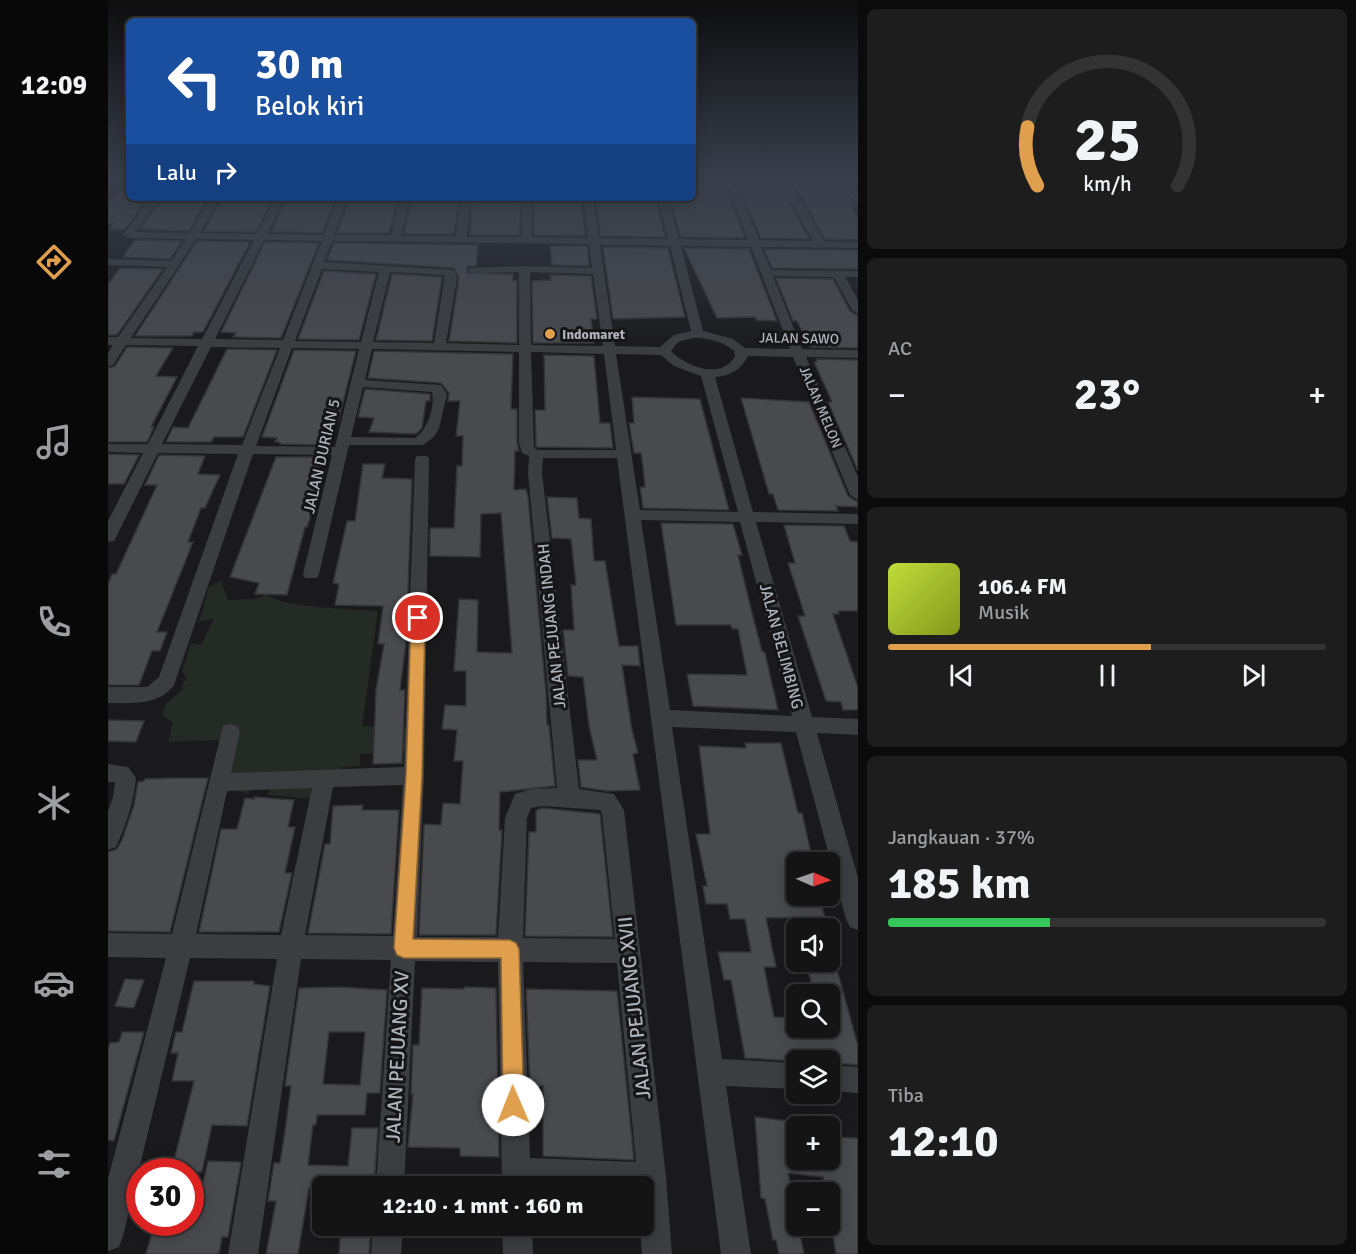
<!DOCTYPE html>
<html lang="id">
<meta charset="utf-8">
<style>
:root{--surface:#141415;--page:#1d1d1e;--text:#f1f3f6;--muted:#9d9ea0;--line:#333334;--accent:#e09f4d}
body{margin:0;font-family:Signika,sans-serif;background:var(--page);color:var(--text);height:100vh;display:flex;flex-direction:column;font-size:22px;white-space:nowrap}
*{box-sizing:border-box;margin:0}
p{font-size:20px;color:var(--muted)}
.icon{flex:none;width:33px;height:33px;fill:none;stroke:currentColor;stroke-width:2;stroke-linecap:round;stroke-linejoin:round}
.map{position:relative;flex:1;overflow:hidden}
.drawer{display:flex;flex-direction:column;gap:9px;padding:9px;background:#0b0b0c;width:498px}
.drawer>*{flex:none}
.top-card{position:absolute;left:18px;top:18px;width:570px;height:183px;border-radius:9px;box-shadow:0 3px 15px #0003,0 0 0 2px var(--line);background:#1a4fa0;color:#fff;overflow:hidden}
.needle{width:39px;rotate:92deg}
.controls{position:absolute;left:678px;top:852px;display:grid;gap:12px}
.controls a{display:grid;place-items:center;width:54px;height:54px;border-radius:9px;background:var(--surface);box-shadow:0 3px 15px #0003,0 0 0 2px var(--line);font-size:30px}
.speed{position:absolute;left:18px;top:1158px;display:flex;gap:12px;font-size:30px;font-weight:700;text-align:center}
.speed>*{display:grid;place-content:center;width:78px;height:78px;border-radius:50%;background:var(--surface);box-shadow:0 3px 15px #0003,0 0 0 2px var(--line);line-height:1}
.speed .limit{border:9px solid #d22;background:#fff;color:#111}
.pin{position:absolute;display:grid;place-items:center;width:51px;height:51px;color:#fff;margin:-26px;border:3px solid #fff;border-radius:50%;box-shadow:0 2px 6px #0007}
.me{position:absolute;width:66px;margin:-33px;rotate:359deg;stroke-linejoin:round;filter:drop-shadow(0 0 4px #0008)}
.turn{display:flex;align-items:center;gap:21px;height:126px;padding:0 30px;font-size:27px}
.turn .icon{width:78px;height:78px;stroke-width:2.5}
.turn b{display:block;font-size:42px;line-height:51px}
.then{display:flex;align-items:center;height:57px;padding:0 30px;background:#0003;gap:12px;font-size:22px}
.big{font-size:45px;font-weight:700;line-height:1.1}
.drawer .card{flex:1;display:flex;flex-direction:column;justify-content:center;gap:9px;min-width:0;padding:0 21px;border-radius:9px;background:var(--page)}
.drawer .dial{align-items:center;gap:0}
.dial svg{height:156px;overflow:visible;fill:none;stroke:var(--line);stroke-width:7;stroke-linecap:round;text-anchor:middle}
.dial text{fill:var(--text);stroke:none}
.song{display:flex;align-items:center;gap:18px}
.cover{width:72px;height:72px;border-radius:9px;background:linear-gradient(135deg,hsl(70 70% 55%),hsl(70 70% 35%))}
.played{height:6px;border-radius:3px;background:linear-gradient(90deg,var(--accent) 60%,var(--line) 60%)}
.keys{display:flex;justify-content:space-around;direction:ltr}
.heat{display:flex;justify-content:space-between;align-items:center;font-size:33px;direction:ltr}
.charge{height:9px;border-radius:4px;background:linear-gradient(90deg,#34c759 37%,var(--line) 0)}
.trip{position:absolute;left:204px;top:1176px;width:342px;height:60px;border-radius:9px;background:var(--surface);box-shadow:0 3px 15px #0003,0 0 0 2px var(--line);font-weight:700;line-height:60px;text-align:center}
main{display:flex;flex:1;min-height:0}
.menu{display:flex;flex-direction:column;width:108px;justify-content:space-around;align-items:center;background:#080808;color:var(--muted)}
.menu .icon{width:42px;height:42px}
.menu .selected{color:var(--accent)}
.menu b{font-size:27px;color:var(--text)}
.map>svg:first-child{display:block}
</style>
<main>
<nav class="menu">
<b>12:09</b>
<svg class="icon selected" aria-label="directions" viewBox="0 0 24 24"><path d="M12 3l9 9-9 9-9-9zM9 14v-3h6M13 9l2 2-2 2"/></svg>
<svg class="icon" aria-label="music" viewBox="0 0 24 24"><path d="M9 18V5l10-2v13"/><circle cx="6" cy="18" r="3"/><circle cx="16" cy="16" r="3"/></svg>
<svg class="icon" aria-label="phone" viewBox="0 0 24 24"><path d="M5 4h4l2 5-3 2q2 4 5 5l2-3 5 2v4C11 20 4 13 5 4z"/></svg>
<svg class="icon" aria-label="climate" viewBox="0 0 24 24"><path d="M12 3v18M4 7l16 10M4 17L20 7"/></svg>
<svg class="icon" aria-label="car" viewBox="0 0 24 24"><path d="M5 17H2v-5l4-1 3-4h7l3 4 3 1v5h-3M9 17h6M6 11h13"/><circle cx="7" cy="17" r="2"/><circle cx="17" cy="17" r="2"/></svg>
<svg class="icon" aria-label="filters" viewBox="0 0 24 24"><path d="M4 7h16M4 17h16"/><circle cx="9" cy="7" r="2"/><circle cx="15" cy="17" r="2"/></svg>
</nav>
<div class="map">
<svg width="750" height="1254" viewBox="0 0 750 1254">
<rect width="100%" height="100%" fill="#1a1a1c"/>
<!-- green -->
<path fill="#242b24" d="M113,581L120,600L147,599L158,595C177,608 245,609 270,611L254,726L307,728L305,753L252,754V766L235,767L223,788L221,800L160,795L166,781L145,782L141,793L126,791L119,749L110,740L60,742L65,723L54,715L58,704L75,689L74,684L79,679L74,671L83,643L93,645L106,618L91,622L101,587Z"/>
<!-- building -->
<path fill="#494a4e" stroke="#343437" stroke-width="1.5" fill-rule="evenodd" d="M585,178H668L701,239L653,238L632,187L626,183L618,189L637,238L573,237L562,198H585Z
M683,178L729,180L746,206H742L750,218V240L717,239Z
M21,179V198H39L17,229H2L6,223H0V204Z
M54,198H99L81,231L32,229Z
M114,198H164L148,232L96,231Z
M179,198H228L214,233L163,232Z
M242,198H290L281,233H229Z
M304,198H351L346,234H296Z
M365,198H412V235H362Z
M426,198H473L477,236L426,235Z
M487,198H548L557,237L493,236Z
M27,240L74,241L62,259L15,257Z
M89,241L142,242L95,332H86L84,336H27Z
M157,242L211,243L173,338L125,337L128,333L113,332Z
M226,243L370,245L368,266H359V273L405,274V281H409V343L341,341L351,278L346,268L219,260Z
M442,246H479L481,266L444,265Z
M495,247L560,248L577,317L505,319Z
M576,248L641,249L669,321L648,320L647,317L609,318Z
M656,249L750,250V269L664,268Z
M12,268L55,269L9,335H0V284Z
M216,271L268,274L251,340L190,339Z
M284,274L334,277L324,341L268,340Z
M442,275L483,276L489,319H483L486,343H425L424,281L443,280Z
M668,278L725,279L742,311L750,316V348L702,347L689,321H685Z
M19,347L65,348L48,376L69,377L44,425L43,427H46L39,442H0V368L7,366Z
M119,349L169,350L135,437H106L103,442H58L65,427L80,428Z
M186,350L248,351L230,422H223L217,445L172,444V442H167L169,438L154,437Z
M266,351L405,354L403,409H409V443L411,451H407L406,490L418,489L420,497L438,693L439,725H441L447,786L392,792L391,830H394L388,935H311L316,824L333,825L335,803L352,804L355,761H346L349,730L334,729L337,705L358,706V671H346L351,599L370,600L369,652L404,653L393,513L373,514L372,557L322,556V528H346L349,466H354L355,436H348L352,401H340L341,393L333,383L260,378Z
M436,355L486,356L492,423H502L505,448L428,447L427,410H437Z
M708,359L750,360V471L720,402H724L706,362H709Z
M257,389L322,394V401H318L314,428L308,434L261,432L266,418L250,417Z
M524,397L592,399L621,510L535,508L532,487H537L535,467L533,453H526L521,423H526Z
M633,398L701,402L740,496L750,502V507L728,506L730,511L670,510L665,494H661Z
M0,454L31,455L16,484H0Z
M51,455L97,456L90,474L112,475L97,508H93L80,542H85L49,632H59L52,651H44L31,685H0V584L4,574H8L49,485H37Z
M168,457H214L211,471H218L199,527H197L179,595L147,594L151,583L122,577Z
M255,464H277L274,478L304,479L298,643L292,690H297L294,763L265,764L268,690L276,644H270L275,606L227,605L231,584L225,583L239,521H247Z
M439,497L469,498L471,518L483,519L486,561H497L511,646H530L532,666L514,665L524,730L530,753L525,754L532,790L499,791L473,787L470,760H489L481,726L475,677L460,676L455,630H466L463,585H468L463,539L444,538Z
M553,523L625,524L634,555H630L644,613L654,651L657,653L670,710L585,706L579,674L639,675L630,629H624L623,625H568Z
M676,525L736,526L742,541L750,542V611H730L731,614H725L750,688V710H735L733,702L718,701L690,616H697L680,563H687Z
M0,720L36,721L28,742L0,741Z
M637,743H673L690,813H694L705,862H688V896H711L717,917L658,918L668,967H656L666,1017L688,1018V1028H722V994H706L698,962H727L750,1046V1065L729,1063L728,1060L688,1059V1061L637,1058L623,980H616L610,952H643L637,919H622L619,904H598L595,886H599L588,834H602L591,746L638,748Z
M67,778H100L62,932L0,931V852L9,849L14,840L26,805L30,782L36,781L37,779Z
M146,797L186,800L180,827H187L177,873H184L171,932H91L113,829H129L137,798L146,799Z
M255,805L254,810H291L283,934L200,933L217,844H222L225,806Z
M435,808L492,814L505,937L417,936L421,832H428V810Z
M17,979L36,980L26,1008L7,1006Z
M86,981H146V984L162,986L139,1126L104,1125L94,1172H63L86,1081H64L70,1053H63L68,1032H74Z
M232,987L279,990L272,1093H259L257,1115H209L208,1125H205L200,1165L240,1166L244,1128H270L266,1186L201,1188L190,1254H158L168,1201H160L166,1163H172L178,1124L183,1086H177L191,988ZM221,1032H257L252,1085L215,1084Z
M357,987L388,988L391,1157L352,1156V1148L300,1147L305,1094H303L305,1045H311L314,988L356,989Z
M418,989L509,991L526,1160L435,1156V1086H422Z
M14,1032H36L6,1141L0,1140V1050L2,1043L11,1042Z
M647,1117L688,1122V1160H722V1137L750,1138V1254H728L722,1216V1192H717L715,1177L680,1173L696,1254H671L668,1240H665L657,1199L653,1198Z
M100,1161L133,1162L120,1237H114L111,1254H38L47,1222H86Z
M233,1226H263L261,1254H231Z"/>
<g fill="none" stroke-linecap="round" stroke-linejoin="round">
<!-- minor -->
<path fill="#3b3d40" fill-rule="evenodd" d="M1,178H11L0,188V179Z
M670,178H680L716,241L750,242V248L653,247L663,270L750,271V277H737L750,300V314L744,310L726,277L665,276L694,349L750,350V358L698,357L750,477V500L742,495L685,357L640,356C633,370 622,376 607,377L645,512L750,514V524L648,522L704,717L750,719V735L709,733L750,878V930L742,927L738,919L688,732L564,727L614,1059L688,1063V1089L618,1086L643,1254H613L509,458H435L434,473L471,789L506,794L516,810L558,1177L564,1254H534L532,1226H536V1186H394L390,962L307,961L296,1186H268L283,960L193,959L150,1254H120L169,959L82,958L15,1236L11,1247L0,1251V1179L58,958L0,957V933L64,934L115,726L122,724L129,726L132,732L123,773L296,767L307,459L309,456H319L321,459L316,776L309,937H390L397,818L407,794L424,789L449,788L420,473L421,456L414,453L411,443V352L264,349L257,380L333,385L339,394L331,428L326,437L315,445H241L211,574L209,578H197L195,574L224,455L145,454L66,685C50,706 24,703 0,703V687H39L51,677L130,454L50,453L6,541L0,542V521L35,453L0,452V444H40L90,346L18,345L5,365L0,366V353L5,345H0V337H10L59,267L0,265V259L63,261L78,239L20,238L15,235L42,198H52L27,232L82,233L102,198H112L92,233L149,234L167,198H177L159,234L216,235L230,198H240L226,235H283L292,198H302L293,236H348L353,198H363L359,237H414V198H424V237L480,238L475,198H485L491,238L560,239L550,198H560L571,239L640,240L620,188L625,185L630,188L651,240L705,241ZM88,239L146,240L94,339L23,338ZM156,240L214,241L175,340L107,339ZM224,241L481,244L484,268L416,266L361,268V272L365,273L411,272V345L338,343L349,278L346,270L216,262ZM492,245L562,246L583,331L566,335L552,347L507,346ZM573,246L643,247L682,349L637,348L625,339L595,331ZM214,269L271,272L253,342L187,341ZM282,272L337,275L326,343L265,342ZM422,272L485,274L495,346L423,345ZM584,338C598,337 616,342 626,351L627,356C614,381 577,366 563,351L570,342ZM103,347L172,348L134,445L54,444ZM184,348L251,349L227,447L148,446ZM423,352L496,354L508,450H430L426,448ZM508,354L553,355L566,366L593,376L630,512L532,510ZM255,387L324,392C327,406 320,430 307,438L243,437ZM533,520L632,522L684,716L562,710ZM295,785L285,936L197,935L225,787ZM204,788L173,935L88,934L119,791ZM435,806L492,810L494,813L507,939L415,938L419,818L423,808ZM415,962L509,963L528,1162L422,1158Z
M730,178H740L750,194V205L747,204Z
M0,764L20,767L28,778C26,802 18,825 8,847L0,850V811L5,797L7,782H0Z
M722,1065L750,1067V1093L722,1091Z
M265,1226H295L293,1254H263Z
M394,1226H424L425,1254H395Z"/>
</g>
<!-- sky -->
<linearGradient id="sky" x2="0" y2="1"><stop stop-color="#0e0e0f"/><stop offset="0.5" stop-color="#383e4b"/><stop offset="1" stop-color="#383e4b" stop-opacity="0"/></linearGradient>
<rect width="750" height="354" fill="url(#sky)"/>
<!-- route -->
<path fill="#e09f4d" stroke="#926732" stroke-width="1.5" d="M310,613L317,618L314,776L305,939L402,940L408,943L411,949L416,1105L413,1112L405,1115L398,1112L395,1105L393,958H296L289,955L286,948L298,776L303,618Z"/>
<!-- markers -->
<circle fill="#e09f4d" stroke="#151517" stroke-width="2" cx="442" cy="334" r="6"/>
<g text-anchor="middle" stroke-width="6" stroke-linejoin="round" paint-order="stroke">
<!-- far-poi labels -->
<g font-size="14" font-weight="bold" fill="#aeb3ba" stroke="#151517" text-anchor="start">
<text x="454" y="339">Indomaret</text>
</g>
<!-- far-street labels -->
<g font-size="14" fill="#aeb3ba" stroke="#151517">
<text transform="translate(691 338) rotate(1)" y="5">JALAN SAWO</text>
<text transform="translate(713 407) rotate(67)" y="5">JALAN MELON</text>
</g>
<!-- street labels -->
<g font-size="16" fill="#aeb3ba" stroke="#151517">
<text transform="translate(213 456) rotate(-77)" y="6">JALAN DURIAN 5</text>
<text transform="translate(443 626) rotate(-96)" y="6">JALAN PEJUANG INDAH</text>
<text transform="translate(674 646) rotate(75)" y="6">JALAN BELIMBING</text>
</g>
<!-- near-street labels -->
<g font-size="20" fill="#aeb3ba" stroke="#151517">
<text transform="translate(526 1008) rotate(-96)" y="7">JALAN PEJUANG XVII</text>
<text transform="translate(289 1057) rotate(-87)" y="7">JALAN PEJUANG XV</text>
</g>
</g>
</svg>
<div class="controls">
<a><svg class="needle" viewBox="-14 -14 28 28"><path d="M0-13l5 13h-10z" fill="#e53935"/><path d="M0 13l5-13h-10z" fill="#9d9ea0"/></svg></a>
<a><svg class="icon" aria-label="sound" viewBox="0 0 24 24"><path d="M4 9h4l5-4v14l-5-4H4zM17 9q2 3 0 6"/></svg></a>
<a><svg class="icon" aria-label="search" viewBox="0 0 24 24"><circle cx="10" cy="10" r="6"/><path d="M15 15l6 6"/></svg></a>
<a><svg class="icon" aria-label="layers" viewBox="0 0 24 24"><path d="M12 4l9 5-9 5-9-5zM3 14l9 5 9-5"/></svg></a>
<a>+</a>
<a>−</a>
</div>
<div class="speed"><div class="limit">30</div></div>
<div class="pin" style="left:310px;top:618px;background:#d93025"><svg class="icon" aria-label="arrive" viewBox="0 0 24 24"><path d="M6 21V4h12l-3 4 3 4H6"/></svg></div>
<svg class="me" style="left:405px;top:1105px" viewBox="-20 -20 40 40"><circle r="19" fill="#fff"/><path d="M0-13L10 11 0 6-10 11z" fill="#e09f4d"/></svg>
<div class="trip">12:10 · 1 mnt · 160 m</div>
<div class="top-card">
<div class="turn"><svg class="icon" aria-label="left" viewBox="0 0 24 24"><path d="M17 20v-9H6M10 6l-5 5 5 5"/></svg><div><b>30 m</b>Belok kiri</div></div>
<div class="then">Lalu<svg class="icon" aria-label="right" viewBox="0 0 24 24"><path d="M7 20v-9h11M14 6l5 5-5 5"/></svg></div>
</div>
</div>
<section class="drawer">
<div class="card dial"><svg viewBox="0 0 100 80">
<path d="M14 69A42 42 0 1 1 86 69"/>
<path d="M14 69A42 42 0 0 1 9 39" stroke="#e09f4d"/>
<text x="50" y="56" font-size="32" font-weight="700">25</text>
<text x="50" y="72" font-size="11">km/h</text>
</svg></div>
<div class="card"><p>AC</p>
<div class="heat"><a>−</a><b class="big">23°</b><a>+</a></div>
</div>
<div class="card">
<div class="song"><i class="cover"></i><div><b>106.4 FM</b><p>Musik</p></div></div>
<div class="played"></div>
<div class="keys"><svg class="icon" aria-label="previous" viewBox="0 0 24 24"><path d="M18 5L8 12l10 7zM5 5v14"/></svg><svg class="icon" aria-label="pause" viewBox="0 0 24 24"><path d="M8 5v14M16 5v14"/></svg><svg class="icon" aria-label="next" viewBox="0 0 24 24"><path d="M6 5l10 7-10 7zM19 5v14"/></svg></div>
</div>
<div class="card"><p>Jangkauan · 37%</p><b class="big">185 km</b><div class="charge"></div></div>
<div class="card"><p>Tiba</p><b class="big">12:10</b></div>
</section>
</main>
